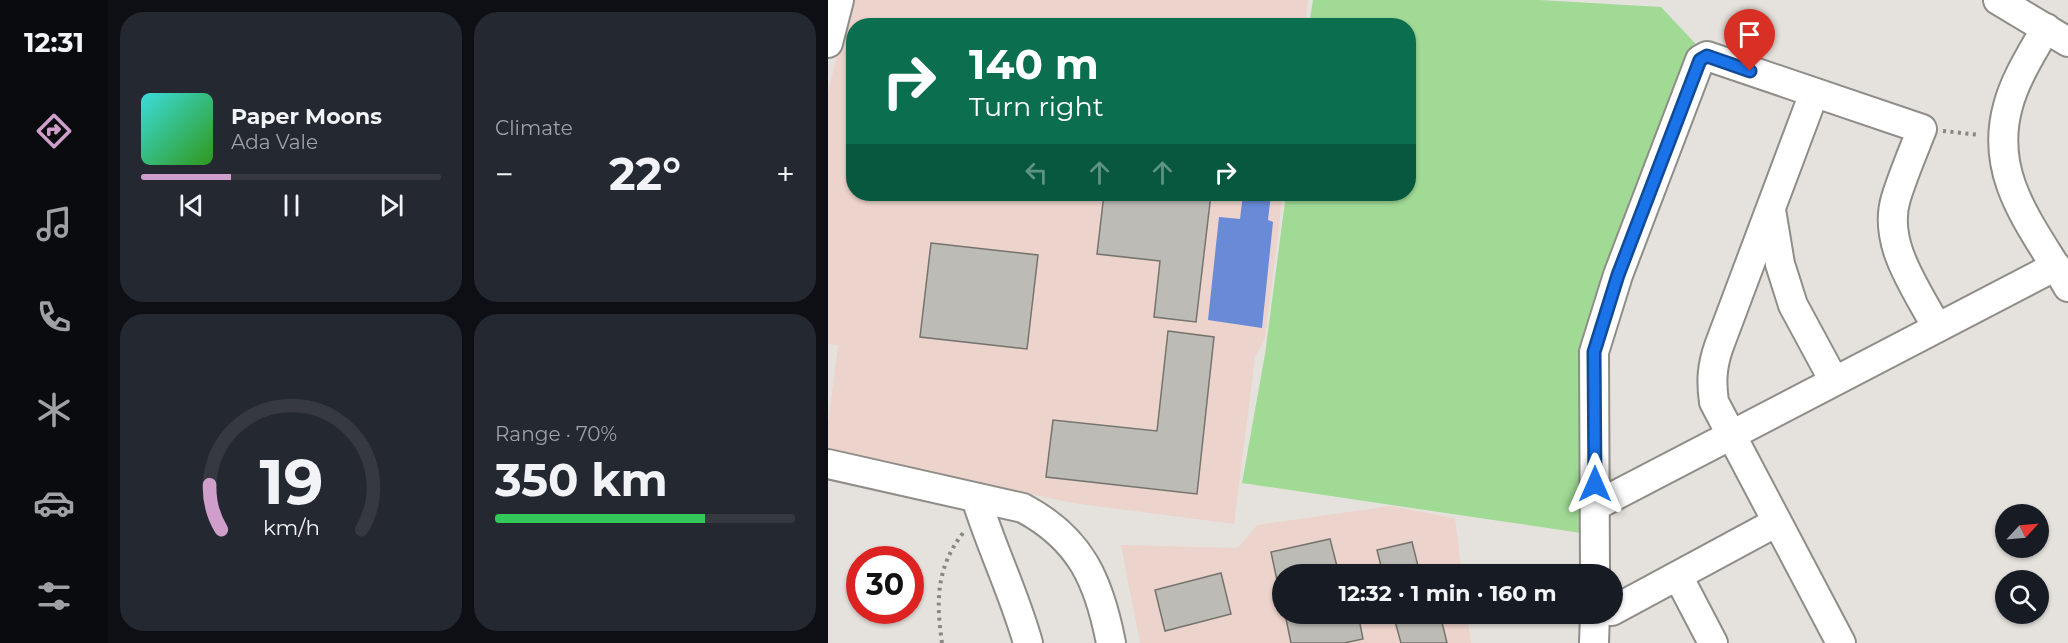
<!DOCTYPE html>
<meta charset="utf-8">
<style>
:root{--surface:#171b24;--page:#242831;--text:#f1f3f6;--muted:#9ea1a6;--line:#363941;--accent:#cf9eca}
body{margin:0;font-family:Montserrat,sans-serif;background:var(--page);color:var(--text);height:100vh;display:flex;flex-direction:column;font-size:22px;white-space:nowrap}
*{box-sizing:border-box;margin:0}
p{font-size:20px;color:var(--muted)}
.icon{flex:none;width:33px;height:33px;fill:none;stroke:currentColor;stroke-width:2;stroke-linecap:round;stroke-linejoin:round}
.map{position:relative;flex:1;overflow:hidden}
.sheet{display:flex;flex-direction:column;gap:12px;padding:12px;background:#0d0f14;width:720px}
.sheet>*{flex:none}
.banner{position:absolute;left:18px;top:18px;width:570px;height:183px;border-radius:24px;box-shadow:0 2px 4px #0004;background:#0b6e4f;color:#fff;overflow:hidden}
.needle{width:39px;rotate:64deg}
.tools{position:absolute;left:1167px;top:504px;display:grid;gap:12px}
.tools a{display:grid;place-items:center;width:54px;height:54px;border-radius:50%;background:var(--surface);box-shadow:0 2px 4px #0004;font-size:30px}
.speed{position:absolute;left:18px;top:546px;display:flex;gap:12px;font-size:30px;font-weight:700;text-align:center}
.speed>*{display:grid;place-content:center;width:78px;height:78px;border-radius:50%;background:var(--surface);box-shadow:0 2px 4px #0004;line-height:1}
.speed .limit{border:9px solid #d22;background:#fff;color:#111}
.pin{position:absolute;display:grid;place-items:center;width:51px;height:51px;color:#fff;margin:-62px -26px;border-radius:50% 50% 50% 0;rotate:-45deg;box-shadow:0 0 6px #0007}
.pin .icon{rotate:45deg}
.me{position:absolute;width:66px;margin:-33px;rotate:0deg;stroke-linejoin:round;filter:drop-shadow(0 0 4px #0008)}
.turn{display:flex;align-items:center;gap:21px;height:126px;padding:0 24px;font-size:27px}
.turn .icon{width:78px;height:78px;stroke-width:2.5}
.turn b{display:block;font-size:42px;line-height:51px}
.lanes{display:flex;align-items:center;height:57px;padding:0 24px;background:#0003;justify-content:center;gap:30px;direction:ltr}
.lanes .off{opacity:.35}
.big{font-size:45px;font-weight:700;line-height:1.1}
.sheet .card{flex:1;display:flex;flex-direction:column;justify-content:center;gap:9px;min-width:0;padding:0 21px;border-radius:24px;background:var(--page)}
.sheet .dial{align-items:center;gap:0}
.dial svg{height:156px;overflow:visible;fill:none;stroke:var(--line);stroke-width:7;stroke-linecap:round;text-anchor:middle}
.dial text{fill:var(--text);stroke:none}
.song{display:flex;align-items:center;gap:18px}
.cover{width:72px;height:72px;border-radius:9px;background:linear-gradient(135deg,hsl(180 70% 55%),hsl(110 70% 35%))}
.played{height:6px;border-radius:3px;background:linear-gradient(90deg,var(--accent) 30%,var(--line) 30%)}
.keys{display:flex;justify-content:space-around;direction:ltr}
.heat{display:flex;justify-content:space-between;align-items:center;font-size:33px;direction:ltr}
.charge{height:9px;border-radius:4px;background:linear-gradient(90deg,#34c759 70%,var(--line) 0)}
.sheet .tiles{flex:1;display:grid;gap:12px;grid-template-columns:repeat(2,1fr)}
.trip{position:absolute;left:444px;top:564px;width:351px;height:60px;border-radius:30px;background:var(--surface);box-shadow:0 2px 4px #0004;font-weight:700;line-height:60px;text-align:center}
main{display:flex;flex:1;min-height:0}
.menu{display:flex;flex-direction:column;width:108px;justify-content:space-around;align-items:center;background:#090b0e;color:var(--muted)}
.menu .icon{width:42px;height:42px}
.menu .current{color:var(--accent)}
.menu b{font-size:27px;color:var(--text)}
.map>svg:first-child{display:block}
</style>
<main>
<nav class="menu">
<b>12:31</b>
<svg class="icon current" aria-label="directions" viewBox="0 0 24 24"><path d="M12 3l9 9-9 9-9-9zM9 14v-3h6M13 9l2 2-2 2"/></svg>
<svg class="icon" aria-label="music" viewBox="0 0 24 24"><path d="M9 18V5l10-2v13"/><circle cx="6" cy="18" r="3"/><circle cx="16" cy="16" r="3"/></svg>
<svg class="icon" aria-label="phone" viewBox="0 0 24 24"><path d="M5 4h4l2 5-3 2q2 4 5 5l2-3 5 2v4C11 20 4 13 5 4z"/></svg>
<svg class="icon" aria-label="climate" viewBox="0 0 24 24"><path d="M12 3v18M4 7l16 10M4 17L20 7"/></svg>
<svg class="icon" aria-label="car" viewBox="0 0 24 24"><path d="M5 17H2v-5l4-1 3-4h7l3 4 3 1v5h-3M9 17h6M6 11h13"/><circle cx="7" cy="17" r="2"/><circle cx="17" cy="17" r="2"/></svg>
<svg class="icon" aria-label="filters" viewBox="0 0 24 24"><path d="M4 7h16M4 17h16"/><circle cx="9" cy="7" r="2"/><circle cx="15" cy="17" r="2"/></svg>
</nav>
<section class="sheet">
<div class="tiles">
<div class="card">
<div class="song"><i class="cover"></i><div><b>Paper Moons</b><p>Ada Vale</p></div></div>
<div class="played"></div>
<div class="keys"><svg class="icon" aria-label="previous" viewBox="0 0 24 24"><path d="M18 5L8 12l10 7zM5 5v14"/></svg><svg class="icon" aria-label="pause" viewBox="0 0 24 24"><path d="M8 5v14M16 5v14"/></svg><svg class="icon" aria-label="next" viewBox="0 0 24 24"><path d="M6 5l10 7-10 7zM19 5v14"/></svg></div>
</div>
<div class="card"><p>Climate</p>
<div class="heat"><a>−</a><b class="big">22°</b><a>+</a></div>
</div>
<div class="card dial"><svg viewBox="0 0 100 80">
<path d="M14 69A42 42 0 1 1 86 69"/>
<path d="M14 69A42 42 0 0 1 8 46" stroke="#cf9eca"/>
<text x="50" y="56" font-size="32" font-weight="700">19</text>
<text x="50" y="72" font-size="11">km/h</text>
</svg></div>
<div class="card"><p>Range · 70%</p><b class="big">350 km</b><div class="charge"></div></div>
</div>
</section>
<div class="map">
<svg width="1240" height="643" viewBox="0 0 1240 643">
<rect width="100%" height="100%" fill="#e5e2dd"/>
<!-- education -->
<path fill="#ecd3cb" d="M23,0H480L477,25L26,26V194H455L437,338L427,358L406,524L245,503L0,451V424L10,345L0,344V92Z
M563,506L627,518L634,574H454V614H639L643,643H312L293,545L410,548L429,525Z"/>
<!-- green -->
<path fill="#a0da95" d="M485,0H711L833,7L879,56L766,352L767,535L414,483L437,354L458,194H580V26L481,25Z"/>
<!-- water -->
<path fill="#688ad7" d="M415,194H443L440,220L445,222L434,328L380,320L391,217L412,219Z"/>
<!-- building -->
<path fill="#bdbbb6" stroke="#75736e" stroke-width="1.5" d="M276,194H383L368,322L326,317L332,261L269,254Z
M103,243L210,255L199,349L92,337Z
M340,331L386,337L369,494L218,477L225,420L329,431Z
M502,539L511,574H454V604L443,552Z
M584,542L592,574H555L549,550Z
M393,573L403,614L337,631L327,590Z
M457,614H530L535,639L516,643H463Z
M565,614H612L619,643H573Z"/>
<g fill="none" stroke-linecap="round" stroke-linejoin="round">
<!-- minor casing -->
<g stroke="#8f8d88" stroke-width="32">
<path id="minor" d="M1170,0L1240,42
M1218,28C1204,53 1187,79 1180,106C1160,178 1206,228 1240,287
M0,43L11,0
M986,93L891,346C884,366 883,381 886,402L1013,643
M943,210L952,264L965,305L1006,381
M0,464L195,508C253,539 271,581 283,643
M148,498C163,547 186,593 200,643
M767,506L1228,266
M767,574L766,352L790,275L872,60L879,56L1094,129C1085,152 1075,175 1068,198C1054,243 1088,288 1108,326
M850,576L885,643
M784,611L949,522
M766,643L767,614"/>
</g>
<!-- path -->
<path stroke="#888683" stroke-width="4" stroke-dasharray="3 4.5" stroke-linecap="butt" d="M1115,131L1152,135
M114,643C108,601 108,568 135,533"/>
<!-- minor -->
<use href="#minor" stroke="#fff" stroke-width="28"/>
</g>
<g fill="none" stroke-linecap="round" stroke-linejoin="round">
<!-- route casing -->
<g stroke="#114b97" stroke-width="15">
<path id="route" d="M767,484L766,352L790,275L872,60L879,56L922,71"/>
</g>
<!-- route -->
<use href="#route" stroke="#1a73e8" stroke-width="10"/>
</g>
</svg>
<div class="tools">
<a><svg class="needle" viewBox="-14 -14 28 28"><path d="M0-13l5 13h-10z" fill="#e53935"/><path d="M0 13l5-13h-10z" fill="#9ea1a6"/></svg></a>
<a><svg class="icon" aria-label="search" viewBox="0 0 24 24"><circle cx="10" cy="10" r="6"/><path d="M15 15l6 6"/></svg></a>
</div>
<div class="speed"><div class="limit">30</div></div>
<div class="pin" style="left:922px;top:71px;background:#d93025"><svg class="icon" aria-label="arrive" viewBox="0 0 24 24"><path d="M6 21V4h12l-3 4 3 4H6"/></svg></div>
<svg class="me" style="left:767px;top:484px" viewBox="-20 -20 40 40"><path d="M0-17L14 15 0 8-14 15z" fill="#1a73e8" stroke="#fff" stroke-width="4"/></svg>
<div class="trip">12:32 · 1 min · 160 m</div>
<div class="banner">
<div class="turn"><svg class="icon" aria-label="right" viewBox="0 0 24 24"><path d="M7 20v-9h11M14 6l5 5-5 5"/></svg><div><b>140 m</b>Turn right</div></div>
<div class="lanes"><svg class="icon off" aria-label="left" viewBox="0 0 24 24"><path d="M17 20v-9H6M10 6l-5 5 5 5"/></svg><svg class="icon off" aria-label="ahead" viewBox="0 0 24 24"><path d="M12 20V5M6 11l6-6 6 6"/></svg><svg class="icon off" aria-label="ahead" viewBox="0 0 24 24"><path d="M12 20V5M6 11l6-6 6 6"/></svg><svg class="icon" aria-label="right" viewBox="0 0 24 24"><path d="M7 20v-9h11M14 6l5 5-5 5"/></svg></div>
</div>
</div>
</main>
